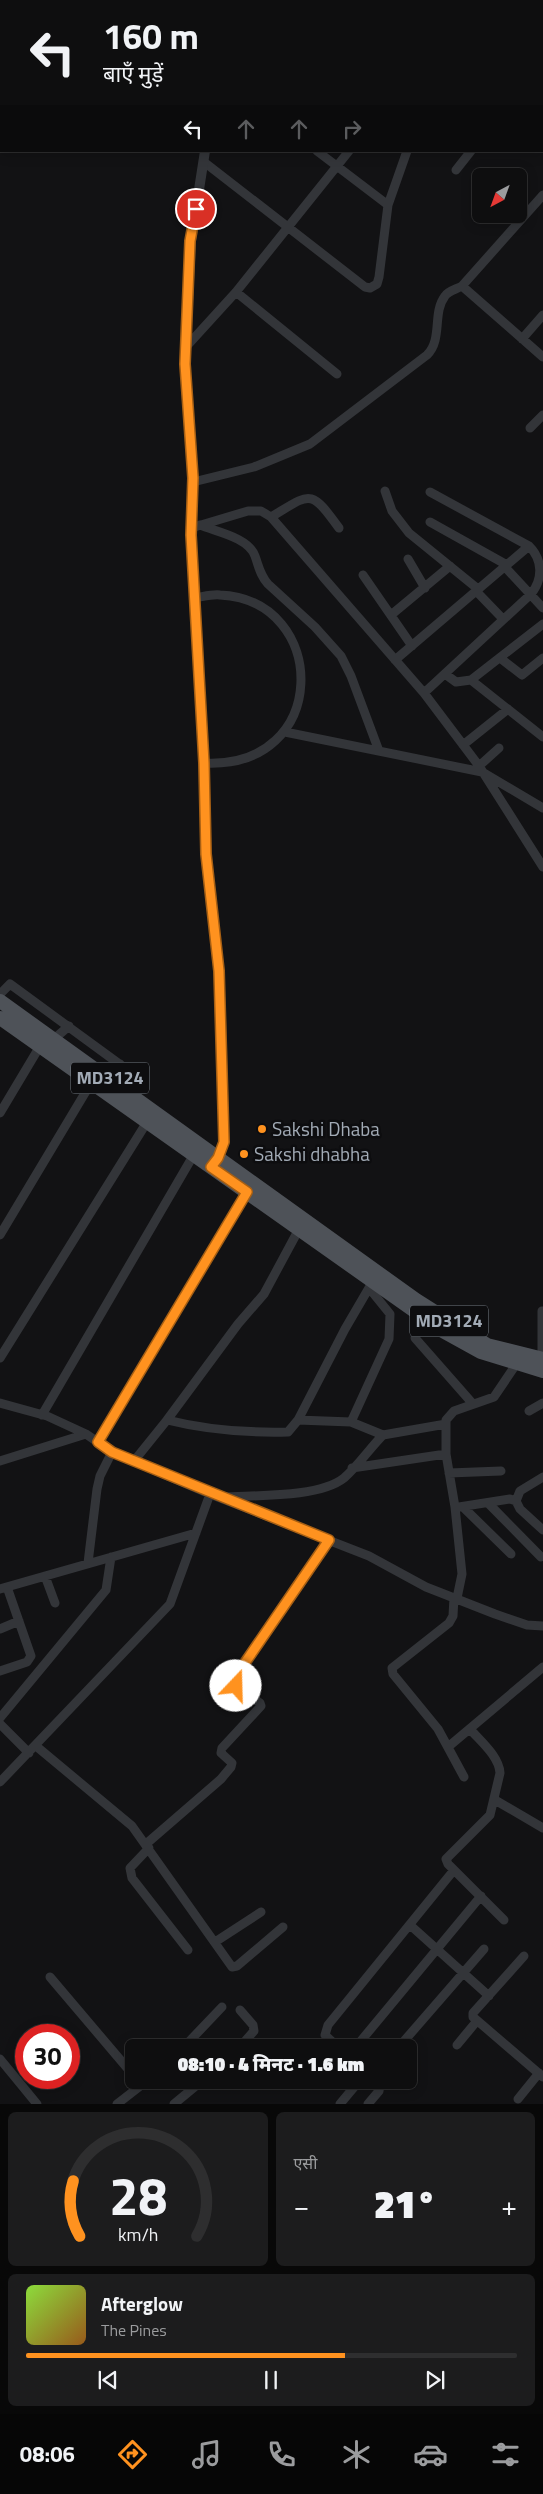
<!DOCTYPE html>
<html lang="hi">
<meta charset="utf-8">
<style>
:root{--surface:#0e0e0f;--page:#1c1c1d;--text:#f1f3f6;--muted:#9b9c9e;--line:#2e2e2f;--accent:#ff921f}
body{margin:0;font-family:"Titillium Web","Noto Sans Devanagari",sans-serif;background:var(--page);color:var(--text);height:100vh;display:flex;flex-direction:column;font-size:19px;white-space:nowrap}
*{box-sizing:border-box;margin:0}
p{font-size:16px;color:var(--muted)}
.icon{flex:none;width:28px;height:28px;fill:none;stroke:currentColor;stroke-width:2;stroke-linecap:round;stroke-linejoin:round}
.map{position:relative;height:2104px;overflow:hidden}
.details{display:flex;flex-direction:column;gap:8px;padding:8px;background:#080808;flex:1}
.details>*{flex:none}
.guide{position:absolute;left:0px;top:0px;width:544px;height:152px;box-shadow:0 2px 12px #0003,0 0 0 1px var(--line);background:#0e0e0f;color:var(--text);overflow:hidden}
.needle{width:32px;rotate:221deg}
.tools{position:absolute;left:472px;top:168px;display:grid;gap:10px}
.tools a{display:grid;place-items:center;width:55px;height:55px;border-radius:8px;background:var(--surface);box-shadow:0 2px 12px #0003,0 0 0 1px var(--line);font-size:25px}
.speed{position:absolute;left:15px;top:2024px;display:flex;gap:10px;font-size:25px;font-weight:700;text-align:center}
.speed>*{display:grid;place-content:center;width:65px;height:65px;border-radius:50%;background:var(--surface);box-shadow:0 2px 12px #0003,0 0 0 1px var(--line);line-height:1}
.speed .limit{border:8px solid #d22;background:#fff;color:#111}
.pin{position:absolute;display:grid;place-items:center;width:42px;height:42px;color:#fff;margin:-21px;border:2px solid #fff;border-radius:50%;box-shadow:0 1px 5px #0007}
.me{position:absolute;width:55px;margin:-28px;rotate:21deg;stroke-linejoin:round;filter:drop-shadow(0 0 4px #0008)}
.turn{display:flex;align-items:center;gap:18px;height:105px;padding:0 20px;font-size:22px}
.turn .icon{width:65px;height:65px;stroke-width:2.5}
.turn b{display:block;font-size:35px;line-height:42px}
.lanes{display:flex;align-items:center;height:48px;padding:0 20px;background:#0003;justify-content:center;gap:25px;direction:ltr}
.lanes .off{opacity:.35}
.big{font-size:38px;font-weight:800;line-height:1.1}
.details .widget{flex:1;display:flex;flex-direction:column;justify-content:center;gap:8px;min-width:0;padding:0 18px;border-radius:8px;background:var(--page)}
.details .dial{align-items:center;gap:0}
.dial svg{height:130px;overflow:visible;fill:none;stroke:var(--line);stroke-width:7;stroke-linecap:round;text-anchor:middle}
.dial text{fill:var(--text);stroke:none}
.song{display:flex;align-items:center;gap:15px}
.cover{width:60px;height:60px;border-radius:8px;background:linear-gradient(135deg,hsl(90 70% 55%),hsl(30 70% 35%))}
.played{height:5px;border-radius:2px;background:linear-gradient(90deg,var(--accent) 65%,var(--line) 65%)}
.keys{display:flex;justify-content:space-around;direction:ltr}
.heat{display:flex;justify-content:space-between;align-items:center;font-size:28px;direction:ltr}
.details .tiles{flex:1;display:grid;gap:8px;grid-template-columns:1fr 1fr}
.widget:last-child{grid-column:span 2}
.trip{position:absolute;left:125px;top:2039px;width:292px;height:50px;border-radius:8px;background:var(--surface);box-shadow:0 2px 12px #0003,0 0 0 1px var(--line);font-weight:800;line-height:50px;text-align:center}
.menu{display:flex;height:80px;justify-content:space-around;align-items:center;background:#060606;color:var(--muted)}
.menu .icon{width:35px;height:35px}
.menu .active{color:var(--accent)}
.menu b{font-size:22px;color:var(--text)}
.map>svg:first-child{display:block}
</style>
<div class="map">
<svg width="543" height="2104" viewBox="0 0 543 2104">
<rect width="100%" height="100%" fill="#121214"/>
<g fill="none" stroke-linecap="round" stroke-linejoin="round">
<!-- minor -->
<path stroke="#333539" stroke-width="9" d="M269,0L271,1
M444,1V0
M542,114L543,115
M317,151L388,205
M204,162L365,287L370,288L377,284L379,277L388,205L407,151
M456,170L471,151
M462,286L543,357
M236,292L337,374
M522,339L543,315
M185,348L236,292L349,151
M530,428L543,415
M193,482L254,467L310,444L427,355C443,339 432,313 445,296C448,291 457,289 462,286L543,195
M385,491L392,511L409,533L478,589
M271,517C311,493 310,488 339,528
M430,522L507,565
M200,525C216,532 248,537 255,556C259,567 260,575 268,584L315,627L341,656L351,676L379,751
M191,528L248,511H261L271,517L424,693L479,766L543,867
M408,559L425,588
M505,567L543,608
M363,575L412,646
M476,591L503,619
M194,598C202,597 212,594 220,595C330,600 331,770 204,763
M391,615L450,566
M500,658L522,675L543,658
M395,660L529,546
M445,674L456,682L471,680L543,624
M471,680L543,737
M424,693L531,594C543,579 543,560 529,546L430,492
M285,732L482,772L543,808
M463,745L508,709
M479,766L499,748
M0,994L10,984L133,1074
M54,1039L69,1026
M104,1074L120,1064
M0,1113L40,1046
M0,1235L91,1083
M542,1311V1361
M415,1338L473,1404
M0,1358L147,1122
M0,1403L47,1416L86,1434L112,1452L210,1494L369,1556L426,1587L495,1614L527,1625L543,1626
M529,1411L543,1403
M42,1415L193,1156
M167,1420L238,1324L264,1294L299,1229
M298,1420L345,1329L373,1281
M351,1422L389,1339L390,1314L369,1288
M98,1442L247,1192
M0,1461L86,1434
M134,1461L167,1420C207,1430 246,1433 288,1432L298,1420L351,1422L383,1435L446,1424
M352,1468L446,1454
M449,1473L501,1471
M543,1477L520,1491L516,1501L520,1509L543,1530
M223,1497C255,1495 319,1498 344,1478C358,1466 370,1448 383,1435
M489,1504L541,1557
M459,1507L510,1499L516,1501
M463,1507L511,1554
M88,1563L97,1489L100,1476L112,1452
M45,1576L55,1603
M0,1589L196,1533
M454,1597L453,1616L449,1623L392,1668L393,1674L438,1729L464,1777
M457,1598L462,1574L455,1507L446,1454V1420L454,1411L494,1397L517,1363
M0,1629L19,1621
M0,1671L27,1662L31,1656L7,1587
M0,1718L106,1590L111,1557
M0,1724L29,1753
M470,1729C480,1741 499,1756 500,1773L490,1815L446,1859L448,1864L504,1920
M36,1746L132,1826L232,1967L237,1966L283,1927
M448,1747L543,1667
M0,1782L170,1604L210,1494
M495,1800L543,1828
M146,1844L221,1779L231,1767L232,1763L221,1753L222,1748L261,1706L260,1703L236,1686L235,1678L329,1540
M149,1848L130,1868L132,1878L188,1950
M410,1925L489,1996
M215,1942L261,1912
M524,1956L473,2013V2017L543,2077
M50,1977L134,2076
M457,2045L476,2022
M183,2048L222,2007
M239,2048L254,2031L253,2025L240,2010
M339,2048L325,2035L328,2025L454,1870
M355,2048L481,1896
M398,2048L484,1949
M0,2059L37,2104
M518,2099L539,2073
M117,2104L148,2080
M174,2104L203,2080
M340,2104L360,2080
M368,2104L379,2091L380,2085L376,2080"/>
<!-- tertiary -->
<path stroke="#333539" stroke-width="10" d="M224,1V0
M205,151L191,241L185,364L193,478L191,535L204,763L206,854L219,971L221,1016L224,1142L215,1163"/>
<!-- primary -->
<path stroke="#4e5258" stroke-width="14" d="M0,1001L416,1300L487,1345L543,1359
M0,1018L443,1331L481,1352L543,1371"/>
</g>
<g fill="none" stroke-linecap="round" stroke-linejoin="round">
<!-- route casing -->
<g stroke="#a65f14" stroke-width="12">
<path id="route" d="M196,209L190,241L185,364L193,478L191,535L204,763L206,854L219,971L224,1142L218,1158L211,1167L247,1192L98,1442L112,1452L329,1540L238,1673L235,1681L236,1686"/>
</g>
<!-- route -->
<use href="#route" stroke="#ff921f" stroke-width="9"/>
</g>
<!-- markers -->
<g fill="#ff921f" stroke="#0d0d0f" stroke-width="2">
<circle cx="262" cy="1129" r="5"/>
<circle cx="244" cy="1154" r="5"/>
</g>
<g text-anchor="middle" stroke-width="5" stroke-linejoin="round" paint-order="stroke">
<!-- shield labels -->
<g fill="#0d0d0f" stroke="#757c84" stroke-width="1">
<rect x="71" y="1062.5" width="78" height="31" rx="4"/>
<rect x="410" y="1305.5" width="78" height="31" rx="4"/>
</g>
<g font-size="18" font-weight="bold" fill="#a2abb6">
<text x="110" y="1084">MD3124</text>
<text x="449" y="1327">MD3124</text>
</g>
<!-- poi labels -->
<g font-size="19" fill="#a2abb6" stroke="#0d0d0f" text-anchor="start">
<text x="272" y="1136">Sakshi Dhaba</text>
<text x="254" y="1161">Sakshi dhabha</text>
</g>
</g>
</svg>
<div class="tools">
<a><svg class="needle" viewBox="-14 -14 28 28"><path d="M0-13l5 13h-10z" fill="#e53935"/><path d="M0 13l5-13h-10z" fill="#9b9c9e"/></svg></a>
</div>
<div class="speed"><div class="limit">30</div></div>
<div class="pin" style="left:196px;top:209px;background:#d93025"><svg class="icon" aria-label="arrive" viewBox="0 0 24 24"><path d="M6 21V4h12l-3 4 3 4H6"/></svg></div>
<svg class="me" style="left:236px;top:1686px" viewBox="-20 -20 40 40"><circle r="19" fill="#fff"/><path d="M0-13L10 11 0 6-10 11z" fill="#ff921f"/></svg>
<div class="trip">08:10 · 4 मिनट · 1.6 km</div>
<div class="guide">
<div class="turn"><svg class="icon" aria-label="left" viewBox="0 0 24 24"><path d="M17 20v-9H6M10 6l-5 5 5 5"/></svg><div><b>160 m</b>बाएँ मुड़ें</div></div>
<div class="lanes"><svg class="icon" aria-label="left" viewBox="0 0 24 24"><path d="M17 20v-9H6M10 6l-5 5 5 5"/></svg><svg class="icon off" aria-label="ahead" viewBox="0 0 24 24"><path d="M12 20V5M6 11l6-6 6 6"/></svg><svg class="icon off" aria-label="ahead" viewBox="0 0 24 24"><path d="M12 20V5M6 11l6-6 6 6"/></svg><svg class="icon off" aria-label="right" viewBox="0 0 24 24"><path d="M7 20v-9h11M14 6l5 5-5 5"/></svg></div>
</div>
</div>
<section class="details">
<div class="tiles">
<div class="widget dial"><svg viewBox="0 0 100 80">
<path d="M14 69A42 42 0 1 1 86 69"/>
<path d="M14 69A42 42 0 0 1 10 35" stroke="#ff921f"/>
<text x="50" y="56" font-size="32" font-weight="700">28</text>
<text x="50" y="72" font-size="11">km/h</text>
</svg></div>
<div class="widget"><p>एसी</p>
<div class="heat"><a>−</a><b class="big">21°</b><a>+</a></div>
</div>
<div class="widget">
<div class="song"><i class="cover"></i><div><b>Afterglow</b><p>The Pines</p></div></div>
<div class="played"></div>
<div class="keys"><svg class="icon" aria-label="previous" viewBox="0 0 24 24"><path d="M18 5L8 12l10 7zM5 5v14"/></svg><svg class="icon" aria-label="pause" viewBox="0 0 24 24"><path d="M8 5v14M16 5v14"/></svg><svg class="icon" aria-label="next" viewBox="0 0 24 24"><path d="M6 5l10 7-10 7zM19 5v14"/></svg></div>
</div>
</div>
</section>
<nav class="menu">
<b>08:06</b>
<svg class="icon active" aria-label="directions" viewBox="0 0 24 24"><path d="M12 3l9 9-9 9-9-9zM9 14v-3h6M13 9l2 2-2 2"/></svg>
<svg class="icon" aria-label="music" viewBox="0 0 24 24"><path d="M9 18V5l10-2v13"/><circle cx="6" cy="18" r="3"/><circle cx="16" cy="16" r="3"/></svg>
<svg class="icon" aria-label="phone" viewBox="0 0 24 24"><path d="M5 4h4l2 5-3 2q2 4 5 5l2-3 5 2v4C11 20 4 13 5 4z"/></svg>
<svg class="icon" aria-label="climate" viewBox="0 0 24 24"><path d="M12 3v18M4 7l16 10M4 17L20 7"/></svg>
<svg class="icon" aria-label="car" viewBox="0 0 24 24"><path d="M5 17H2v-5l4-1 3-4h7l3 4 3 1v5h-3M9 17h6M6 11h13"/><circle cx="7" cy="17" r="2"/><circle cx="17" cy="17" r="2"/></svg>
<svg class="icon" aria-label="filters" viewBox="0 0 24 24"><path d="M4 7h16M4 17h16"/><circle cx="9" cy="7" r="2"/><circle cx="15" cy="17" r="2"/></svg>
</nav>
